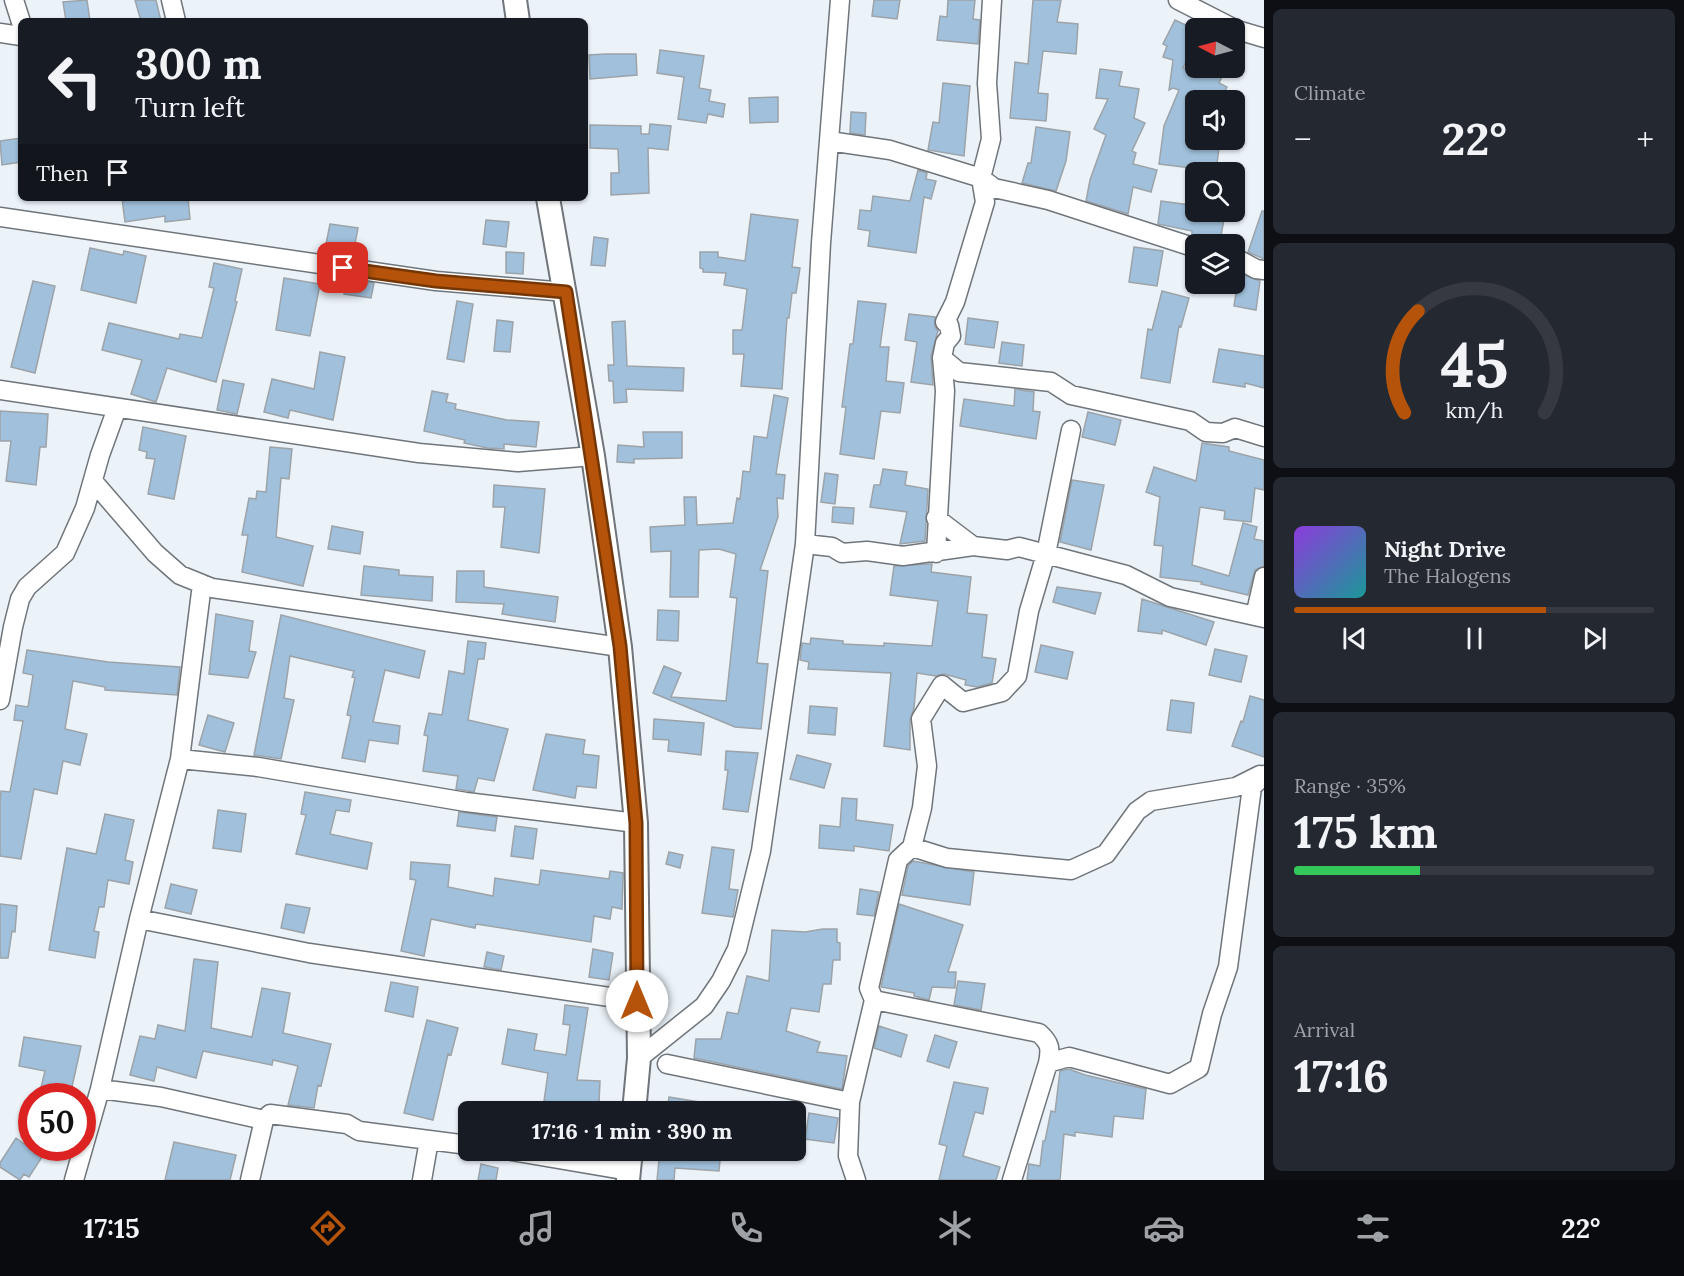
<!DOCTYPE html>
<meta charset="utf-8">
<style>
:root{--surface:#171b24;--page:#242831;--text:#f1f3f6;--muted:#9ea1a6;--line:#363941;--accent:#b45309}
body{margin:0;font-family:Lora,serif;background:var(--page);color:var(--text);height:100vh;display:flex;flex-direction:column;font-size:22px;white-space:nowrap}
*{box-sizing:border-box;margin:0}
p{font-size:20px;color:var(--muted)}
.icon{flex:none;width:33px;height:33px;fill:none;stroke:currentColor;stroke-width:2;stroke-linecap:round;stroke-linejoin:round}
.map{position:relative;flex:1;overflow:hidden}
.panel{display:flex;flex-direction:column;gap:9px;padding:9px;background:#0d0f14;width:420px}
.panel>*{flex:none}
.hud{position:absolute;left:18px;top:18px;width:570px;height:183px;border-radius:9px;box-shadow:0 2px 4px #0004;background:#171b24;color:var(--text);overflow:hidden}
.needle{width:39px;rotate:276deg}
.tools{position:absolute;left:1185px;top:18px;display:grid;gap:12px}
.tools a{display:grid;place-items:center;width:60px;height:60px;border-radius:9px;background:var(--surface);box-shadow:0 2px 4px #0004;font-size:30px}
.speed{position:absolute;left:18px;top:1083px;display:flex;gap:12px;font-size:30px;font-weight:700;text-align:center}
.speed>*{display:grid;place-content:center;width:78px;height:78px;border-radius:50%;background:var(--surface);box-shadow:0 2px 4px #0004;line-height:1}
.speed .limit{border:9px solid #d22;background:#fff;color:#111}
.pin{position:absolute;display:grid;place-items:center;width:51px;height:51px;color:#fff;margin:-26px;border-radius:12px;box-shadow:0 3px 9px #0006}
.me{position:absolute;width:66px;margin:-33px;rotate:0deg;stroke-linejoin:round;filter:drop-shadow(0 0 4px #0008)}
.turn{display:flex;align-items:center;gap:21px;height:126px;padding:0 18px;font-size:27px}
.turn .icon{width:78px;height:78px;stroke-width:2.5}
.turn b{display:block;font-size:42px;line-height:51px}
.then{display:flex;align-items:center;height:57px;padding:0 18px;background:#0003;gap:12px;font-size:22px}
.big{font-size:45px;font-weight:700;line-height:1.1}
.panel .tile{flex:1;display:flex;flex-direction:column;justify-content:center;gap:9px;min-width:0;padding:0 21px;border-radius:9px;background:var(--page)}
.panel .dial{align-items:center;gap:0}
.dial svg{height:156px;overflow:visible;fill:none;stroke:var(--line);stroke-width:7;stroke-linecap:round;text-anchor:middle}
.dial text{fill:var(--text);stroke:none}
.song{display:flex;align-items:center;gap:18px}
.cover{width:72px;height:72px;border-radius:9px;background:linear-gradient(135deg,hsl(270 70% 55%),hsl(180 70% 35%))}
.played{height:6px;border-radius:3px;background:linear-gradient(90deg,var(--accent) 70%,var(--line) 70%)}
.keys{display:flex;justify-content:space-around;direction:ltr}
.heat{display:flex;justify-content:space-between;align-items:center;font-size:33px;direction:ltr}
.charge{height:9px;border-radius:4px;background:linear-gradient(90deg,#34c759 35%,var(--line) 0)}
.trip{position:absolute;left:458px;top:1101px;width:348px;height:60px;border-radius:9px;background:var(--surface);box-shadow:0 2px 4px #0004;font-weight:700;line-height:60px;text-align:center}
.dock{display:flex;height:96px;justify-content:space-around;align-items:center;background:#090b0e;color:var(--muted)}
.dock .icon{width:42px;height:42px}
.dock .current{color:var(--accent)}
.dock b{font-size:27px;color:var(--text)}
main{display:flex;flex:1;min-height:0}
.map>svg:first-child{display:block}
</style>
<main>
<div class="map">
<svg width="1264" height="1180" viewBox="0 0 1264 1180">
<rect width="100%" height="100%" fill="#ebf3f9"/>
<!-- building -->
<path fill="#a0c0db" stroke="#9ca3a9" stroke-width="1.5" d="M87,0L90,21H66L63,2Z
M135,0H156L161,21H141Z
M874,0H900L897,19L872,16Z
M948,0H975L973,19L980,20L978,44L937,40L940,16L947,17Z
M1033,0H1061L1057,22L1078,24L1076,54L1043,51L1038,93L1048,94L1046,121L1010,118L1015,62L1028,64Z
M1175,20L1196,30V41L1183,68H1226L1219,83L1227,87L1220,100H1196V140L1220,141L1216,171L1159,164L1164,126L1179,90L1173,88L1169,90L1173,60L1163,57L1167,46L1163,44Z
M660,50L704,56L699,88L711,90L709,101L725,104L723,117L708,114L706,123L678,119L684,77L657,73Z
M605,54H636L637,75L590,79L589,55Z
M1100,69L1122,72L1119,86L1139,89L1134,118L1145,123L1132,151L1136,153L1133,164L1157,170L1151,192L1133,187L1128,214L1086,201L1090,180L1106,135L1094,129L1108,99L1096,98Z
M943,83L970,86L964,156L928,150L933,122L939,123Z
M778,97V122L750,123L749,98Z
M851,112L866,113L865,135L850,133Z
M650,124L671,126L668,150L648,148L649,193L611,195V173H619L618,149L590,148V125L641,126V134H649Z
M1036,127L1070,132L1066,161L1056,191L1022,183L1028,163H1031Z
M21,138V162L2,165L0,141Z
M918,170L927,173L926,179L936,181L931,199L924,197L916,253L868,246L870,231L858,229L860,210L871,211L873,196L910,201Z
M122,198H188L190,219L165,222V216L125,222Z
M1161,201L1190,205L1189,212L1225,214L1220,241L1192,235V231L1158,224Z
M1262,211H1264V259L1248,252Z
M751,214L798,220L792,267L800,268L796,293H792L789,318H787L782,389L741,386L744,354H733V330H742L747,289L724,285L726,273L703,272V269L700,268V252H718V257L745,261Z
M486,220L509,222L506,247L483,244Z
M330,224L358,228L354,249L326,244Z
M594,237L608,239L605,266L591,265Z
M1134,247L1163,251L1157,286L1129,282Z
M90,248L123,255L124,251L146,256L136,303L81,290Z
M506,252L524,253L523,274L506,273Z
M214,263L242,269L235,301L237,302L216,382L167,368L156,402L131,394L142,360L102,350L109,323L179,339L180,334L202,338L214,288L209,287Z
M1239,273L1260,281L1256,310L1234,306Z
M284,278L320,284L310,336L276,330Z
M347,279L374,283L371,298L344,294Z
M33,281L55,286L35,373L11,367Z
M1162,291L1189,298L1181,327L1179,326L1170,383L1141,378L1148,329L1152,330Z
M457,301L473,304L464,362L447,359Z
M858,301L886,304L880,347H889L886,381L904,383L900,413L881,411L874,459L840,454L846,407H842L850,344H853Z
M909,314L935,317V327L938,331L931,356L933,385L911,382L917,342L905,340Z
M968,318L998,322L994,348L965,344Z
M497,320L513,322L510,352L494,351Z
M625,321L627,366L684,368L683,391L626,389L627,402L614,403L613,381H609L608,365H614L612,322Z
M1002,342L1024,345L1022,366L999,363Z
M1219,349L1264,356V388L1245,383V387L1213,382Z
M320,352L345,357L333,420L290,410L288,418L264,412L272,379L314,389Z
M223,380L244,384L237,414L217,410Z
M1015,389L1034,392L1033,411L1040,412L1036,439L960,426L964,399L1014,406Z
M432,391L448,394L446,402L456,404L455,409L507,420L539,422L536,447L504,444V449L487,448L464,443L465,440L424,431Z
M774,395L788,398L776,474L785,475L783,499L777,498L778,517L760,570L768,571L757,663L768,664L761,729L735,727L653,693L664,666L681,673L671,697L726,701L737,598L730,597L736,554L719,549L699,550L698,597H670L671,551L651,552L650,527L685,525L684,497H696L697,525L733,523L737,498L740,499L743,471L750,472L754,436L767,438Z
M0,411L48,414L46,447H40L36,485L6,481L11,441H0Z
M1088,412L1121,420L1115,445L1082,437Z
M143,427L186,436L174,499L148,494L155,459L146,458L147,452L139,450Z
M643,432H682V458L634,459V463L617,462L618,445L644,447Z
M1202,443L1229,447V451L1264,460V490L1255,488L1251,522L1224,519L1225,511L1200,507L1192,565L1229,576L1243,523L1257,527L1254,539L1264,541V566L1255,570L1248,595L1201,584L1202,582L1160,577L1163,546L1154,545L1160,497L1146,492L1154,467L1196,481Z
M270,447L292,449L289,479L281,478L276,537L313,546L303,586L242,572L248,535H242L249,498L256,499L257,491L266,492Z
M883,469L907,472L905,485L928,489L925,541L900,544L907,512L870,507L874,485H880Z
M825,473L838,475L835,504L821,502Z
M1072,480L1104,485L1091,550L1060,542Z
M494,485L545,489L539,553L501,547L505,507H493Z
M833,507L854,508L853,524L832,522Z
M332,526L363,532L360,554L328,549Z
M928,564H932L931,572L971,577L967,613L987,615L982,657L996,659L992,683L977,687L965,685L966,680L944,674L936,676L917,673L914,708L910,720V750L884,746L891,673L808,669L809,662L800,660L802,643L810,644L811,638L843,641V644L884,646V643L932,646L938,601L890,595L894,566Z
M364,566L399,570V575L433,577L432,601L361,595Z
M457,571H484V587L558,597L555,622L502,614L504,604L456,602Z
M1057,587L1101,593L1095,614L1053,602Z
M1142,599L1214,622L1206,645L1162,630V634L1138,631Z
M658,610L679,611L678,641L657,640Z
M216,614L253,621L249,651L256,652L248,678L209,674Z
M281,615L425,651L419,678L385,670L373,722L400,726L398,744L369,740L365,762L342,758L351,716L347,715L355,678L352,677L354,671L290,656L284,698L294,700L281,759L254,755Z
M468,641L486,643L484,659H478L468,720L508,729L494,781L478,778L474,792L456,789L458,776L423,771L428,736L424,735L429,713L442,715L449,671L464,674Z
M1041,645L1073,652L1067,679L1035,672Z
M1215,649L1247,656L1241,682L1209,675Z
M27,650L108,662L180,667L177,695L105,690V687L73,681L65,729L87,734L80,765L63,761L57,794L34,789L21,859L0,856V802L1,791L10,792L23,721L14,720L16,705L28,707L33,675L23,673Z
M1250,696L1264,700V757L1232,746L1241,721L1243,722Z
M1171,700L1194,703L1191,733L1167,730Z
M810,706L837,708L835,735L808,733Z
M208,715L234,723L225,752L199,745Z
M654,719L704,723L701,755L668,751L669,740L653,739Z
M546,734L585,740L583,754L599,756L596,788L577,786L575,798L533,790Z
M726,751L758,753L748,812L723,809L728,770H725Z
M797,755L831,764L824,788L790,779Z
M305,792L351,800L349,812L336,810L330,834L372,843L367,869L296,854L306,815L301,814Z
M842,798L857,799L856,820L893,825L889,851L854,846V851L819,848L820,825L840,827Z
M218,810L246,814L241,852L213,848Z
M459,812L497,817L495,831L457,826Z
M105,814L134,820L125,860L133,862L129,884L108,880L104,907H99L94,931L99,932L95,958L49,950L67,848L96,854Z
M515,826L537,829L533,859L511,856Z
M712,847L734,850L729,889L738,890L733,917L702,913Z
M669,852L683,855L680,868L666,864Z
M913,861L974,872L970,905L902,895L908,866Z
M411,862L450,865L448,887L493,896L495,878L539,885L541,870L609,879L610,871L623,873L622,909L612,907L610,919L594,916L591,942L476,924L475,928L431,919L424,956L401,951L416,880L410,879Z
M171,884L197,890L191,914L165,908Z
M860,889L879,892L874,916L857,914Z
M0,904L17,906L15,932L12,931L8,958H0Z
M286,904L310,908L304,933L281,928Z
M899,904L963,925L948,972H956L955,988L932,987L929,1000L914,996V993L881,987Z
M823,929H837V942L840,943V960H833L831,984H823L819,1012L791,1008L786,1031L820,1042L817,1052L847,1056L842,1089L694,1058L696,1039H721L727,1012L738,1014L747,976L769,981L772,930L805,932Z
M593,949L613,953L609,980L589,977Z
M487,952L504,956L501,970L484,967Z
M194,959L218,962L211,1028L252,1037L262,988L290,993L283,1033L331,1044L321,1086L318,1085L314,1108L288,1105L298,1066L273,1060L272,1065L203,1051L196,1078L157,1067L154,1081L130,1075L140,1036L155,1039L158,1025L185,1031Z
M958,981L985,984L981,1010L954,1005Z
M391,982L418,987L413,1017L385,1011Z
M565,1005L588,1008L577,1080L600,1081L599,1103L583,1102L582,1106L544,1101L548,1073L502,1064L508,1029L537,1034L534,1050L566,1055L570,1025L563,1024Z
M427,1020L458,1028L451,1055L448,1054L433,1120L404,1113Z
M879,1026L907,1035L901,1057L874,1048Z
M935,1035L957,1042L949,1068L927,1061Z
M24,1037L81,1046L70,1096H39L45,1071L19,1066Z
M1069,1069L1085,1075L1146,1089L1143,1119L1114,1116L1112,1137L1075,1132V1136L1064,1134L1060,1180H1027L1029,1164L1040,1166L1043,1141H1045L1051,1111L1055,1112L1060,1071Z
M954,1082L988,1088L983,1114L975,1112L963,1156L1000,1167L996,1180H939L947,1146L939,1144Z
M669,1097L711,1104V1112H667Z
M809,1113L838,1118L834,1143L805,1139Z
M16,1138L42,1157L29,1177L24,1174L20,1180L0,1167V1163Z
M174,1142L236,1155L230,1180H165Z
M660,1150H721L719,1171L675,1168L674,1180H657Z
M481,1164L498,1168L496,1180H478Z"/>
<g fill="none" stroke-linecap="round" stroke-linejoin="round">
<!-- minor casing -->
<g stroke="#6f757a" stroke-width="21">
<path id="minor" d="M14,0L21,22
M171,0L176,21
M992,0L987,83L991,139L981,178L985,202L955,302L945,322L949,325L951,336L945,343L942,358L959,372L1051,382L1071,395L1190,421L1206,432L1223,433L1235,428L1264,437
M1178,0L1233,28
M1234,29L1264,38
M0,33L21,36
M829,141L890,150L981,178L994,188L1048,200L1196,248
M0,217L436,281L566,292
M1234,257L1256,269L1264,270
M0,390L419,453L518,462L593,456
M93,481L155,553L180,575L212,588L620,647
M936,518L973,546
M805,544L832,547L842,553L867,551L903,556L973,546L1007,550L1019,547L1126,575L1170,597L1264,618
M936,553L945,391L942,358
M1255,616L1264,577
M0,700L13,627L20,599L27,587L65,553L85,508L100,455L117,408
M180,759L258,767L466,802L636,823
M912,847L947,858L1071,870L1106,854L1137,811L1151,801L1236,787L1260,775
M139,919L309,953L637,1001
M639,1058L704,1006L721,981L737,949L761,851L805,544L821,243L840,0
M1048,1063L1069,1057L1170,1084L1199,1068L1212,1014L1228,967L1252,787L1264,775
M667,1064L850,1102L874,1000
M100,1089L161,1097L264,1120
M850,1102L848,1156L856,1180
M506,1150L629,1171
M74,1180L100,1089L139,919L180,759L202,584
M250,1180L264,1120L270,1114L347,1124L359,1131L468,1145
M422,1180L429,1140
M1012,1180L1048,1063C1051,1048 1050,1043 1039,1033L874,1000L869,988L898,860L912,847L922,808L927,766L921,719L942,685L963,702L1002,692L1017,676L1029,611L1046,554L1071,430"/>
</g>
<!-- major casing -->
<g stroke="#6f757a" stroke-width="26">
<path id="major" d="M515,0L518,21
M548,198L593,456L620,647L636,823L639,1058L634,1112
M628,1180L631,1150"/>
</g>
<!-- minor -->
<use href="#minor" stroke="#fff" stroke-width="18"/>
<!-- major -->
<use href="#major" stroke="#fff" stroke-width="22"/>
</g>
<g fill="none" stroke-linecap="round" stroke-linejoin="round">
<!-- route casing -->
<g stroke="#753606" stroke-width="15">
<path id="route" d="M343,268L436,281L566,292L620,646L636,823L637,1001"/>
</g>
<!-- route -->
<use href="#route" stroke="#b45309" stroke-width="10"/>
</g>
</svg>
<div class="tools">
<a><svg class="needle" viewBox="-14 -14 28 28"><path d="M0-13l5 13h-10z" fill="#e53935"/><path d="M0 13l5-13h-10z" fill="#9ea1a6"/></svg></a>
<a><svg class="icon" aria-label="sound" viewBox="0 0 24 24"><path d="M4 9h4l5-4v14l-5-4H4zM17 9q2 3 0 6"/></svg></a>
<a><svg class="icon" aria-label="search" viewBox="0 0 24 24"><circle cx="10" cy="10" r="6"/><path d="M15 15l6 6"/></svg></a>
<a><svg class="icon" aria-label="layers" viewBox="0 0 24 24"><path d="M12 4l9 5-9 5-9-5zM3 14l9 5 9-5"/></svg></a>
</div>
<div class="speed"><div class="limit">50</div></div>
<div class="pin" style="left:343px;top:268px;background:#d93025"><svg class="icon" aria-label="arrive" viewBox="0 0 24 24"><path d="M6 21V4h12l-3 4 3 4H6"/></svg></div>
<svg class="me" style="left:637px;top:1001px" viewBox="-20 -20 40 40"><circle r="19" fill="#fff"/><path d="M0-13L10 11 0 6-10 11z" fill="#b45309"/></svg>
<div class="trip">17:16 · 1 min · 390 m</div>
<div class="hud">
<div class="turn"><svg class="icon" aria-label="left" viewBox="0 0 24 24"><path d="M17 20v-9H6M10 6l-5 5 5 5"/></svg><div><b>300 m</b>Turn left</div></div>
<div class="then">Then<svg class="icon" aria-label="arrive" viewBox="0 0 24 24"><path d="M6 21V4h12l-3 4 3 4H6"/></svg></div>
</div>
</div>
<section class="panel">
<div class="tile"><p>Climate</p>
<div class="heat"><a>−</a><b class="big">22°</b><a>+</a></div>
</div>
<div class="tile dial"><svg viewBox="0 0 100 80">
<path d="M14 69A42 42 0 1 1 86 69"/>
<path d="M14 69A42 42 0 0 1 21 17" stroke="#b45309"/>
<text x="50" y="56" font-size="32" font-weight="700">45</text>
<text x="50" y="72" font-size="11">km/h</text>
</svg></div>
<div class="tile">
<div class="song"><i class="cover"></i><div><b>Night Drive</b><p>The Halogens</p></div></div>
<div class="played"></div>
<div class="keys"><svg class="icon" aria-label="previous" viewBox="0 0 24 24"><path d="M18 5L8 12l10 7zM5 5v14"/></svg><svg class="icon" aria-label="pause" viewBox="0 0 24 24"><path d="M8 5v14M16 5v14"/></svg><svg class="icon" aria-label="next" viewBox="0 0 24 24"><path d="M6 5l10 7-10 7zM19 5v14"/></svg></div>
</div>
<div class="tile"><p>Range · 35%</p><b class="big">175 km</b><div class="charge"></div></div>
<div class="tile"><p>Arrival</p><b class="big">17:16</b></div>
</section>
</main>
<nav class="dock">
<b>17:15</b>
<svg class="icon current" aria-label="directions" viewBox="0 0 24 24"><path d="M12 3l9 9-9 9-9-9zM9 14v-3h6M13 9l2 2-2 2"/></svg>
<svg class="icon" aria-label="music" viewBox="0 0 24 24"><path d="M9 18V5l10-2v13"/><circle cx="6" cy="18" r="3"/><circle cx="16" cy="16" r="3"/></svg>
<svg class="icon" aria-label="phone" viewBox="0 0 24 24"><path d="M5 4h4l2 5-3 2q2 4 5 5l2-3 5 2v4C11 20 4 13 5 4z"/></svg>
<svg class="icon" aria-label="climate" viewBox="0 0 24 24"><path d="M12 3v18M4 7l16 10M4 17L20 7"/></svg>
<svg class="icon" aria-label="car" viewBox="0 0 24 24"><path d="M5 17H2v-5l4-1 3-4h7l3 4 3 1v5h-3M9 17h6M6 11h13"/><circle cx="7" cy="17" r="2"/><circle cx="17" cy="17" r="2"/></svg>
<svg class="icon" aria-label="filters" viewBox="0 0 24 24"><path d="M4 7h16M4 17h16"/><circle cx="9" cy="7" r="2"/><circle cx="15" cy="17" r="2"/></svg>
<b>22°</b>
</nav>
